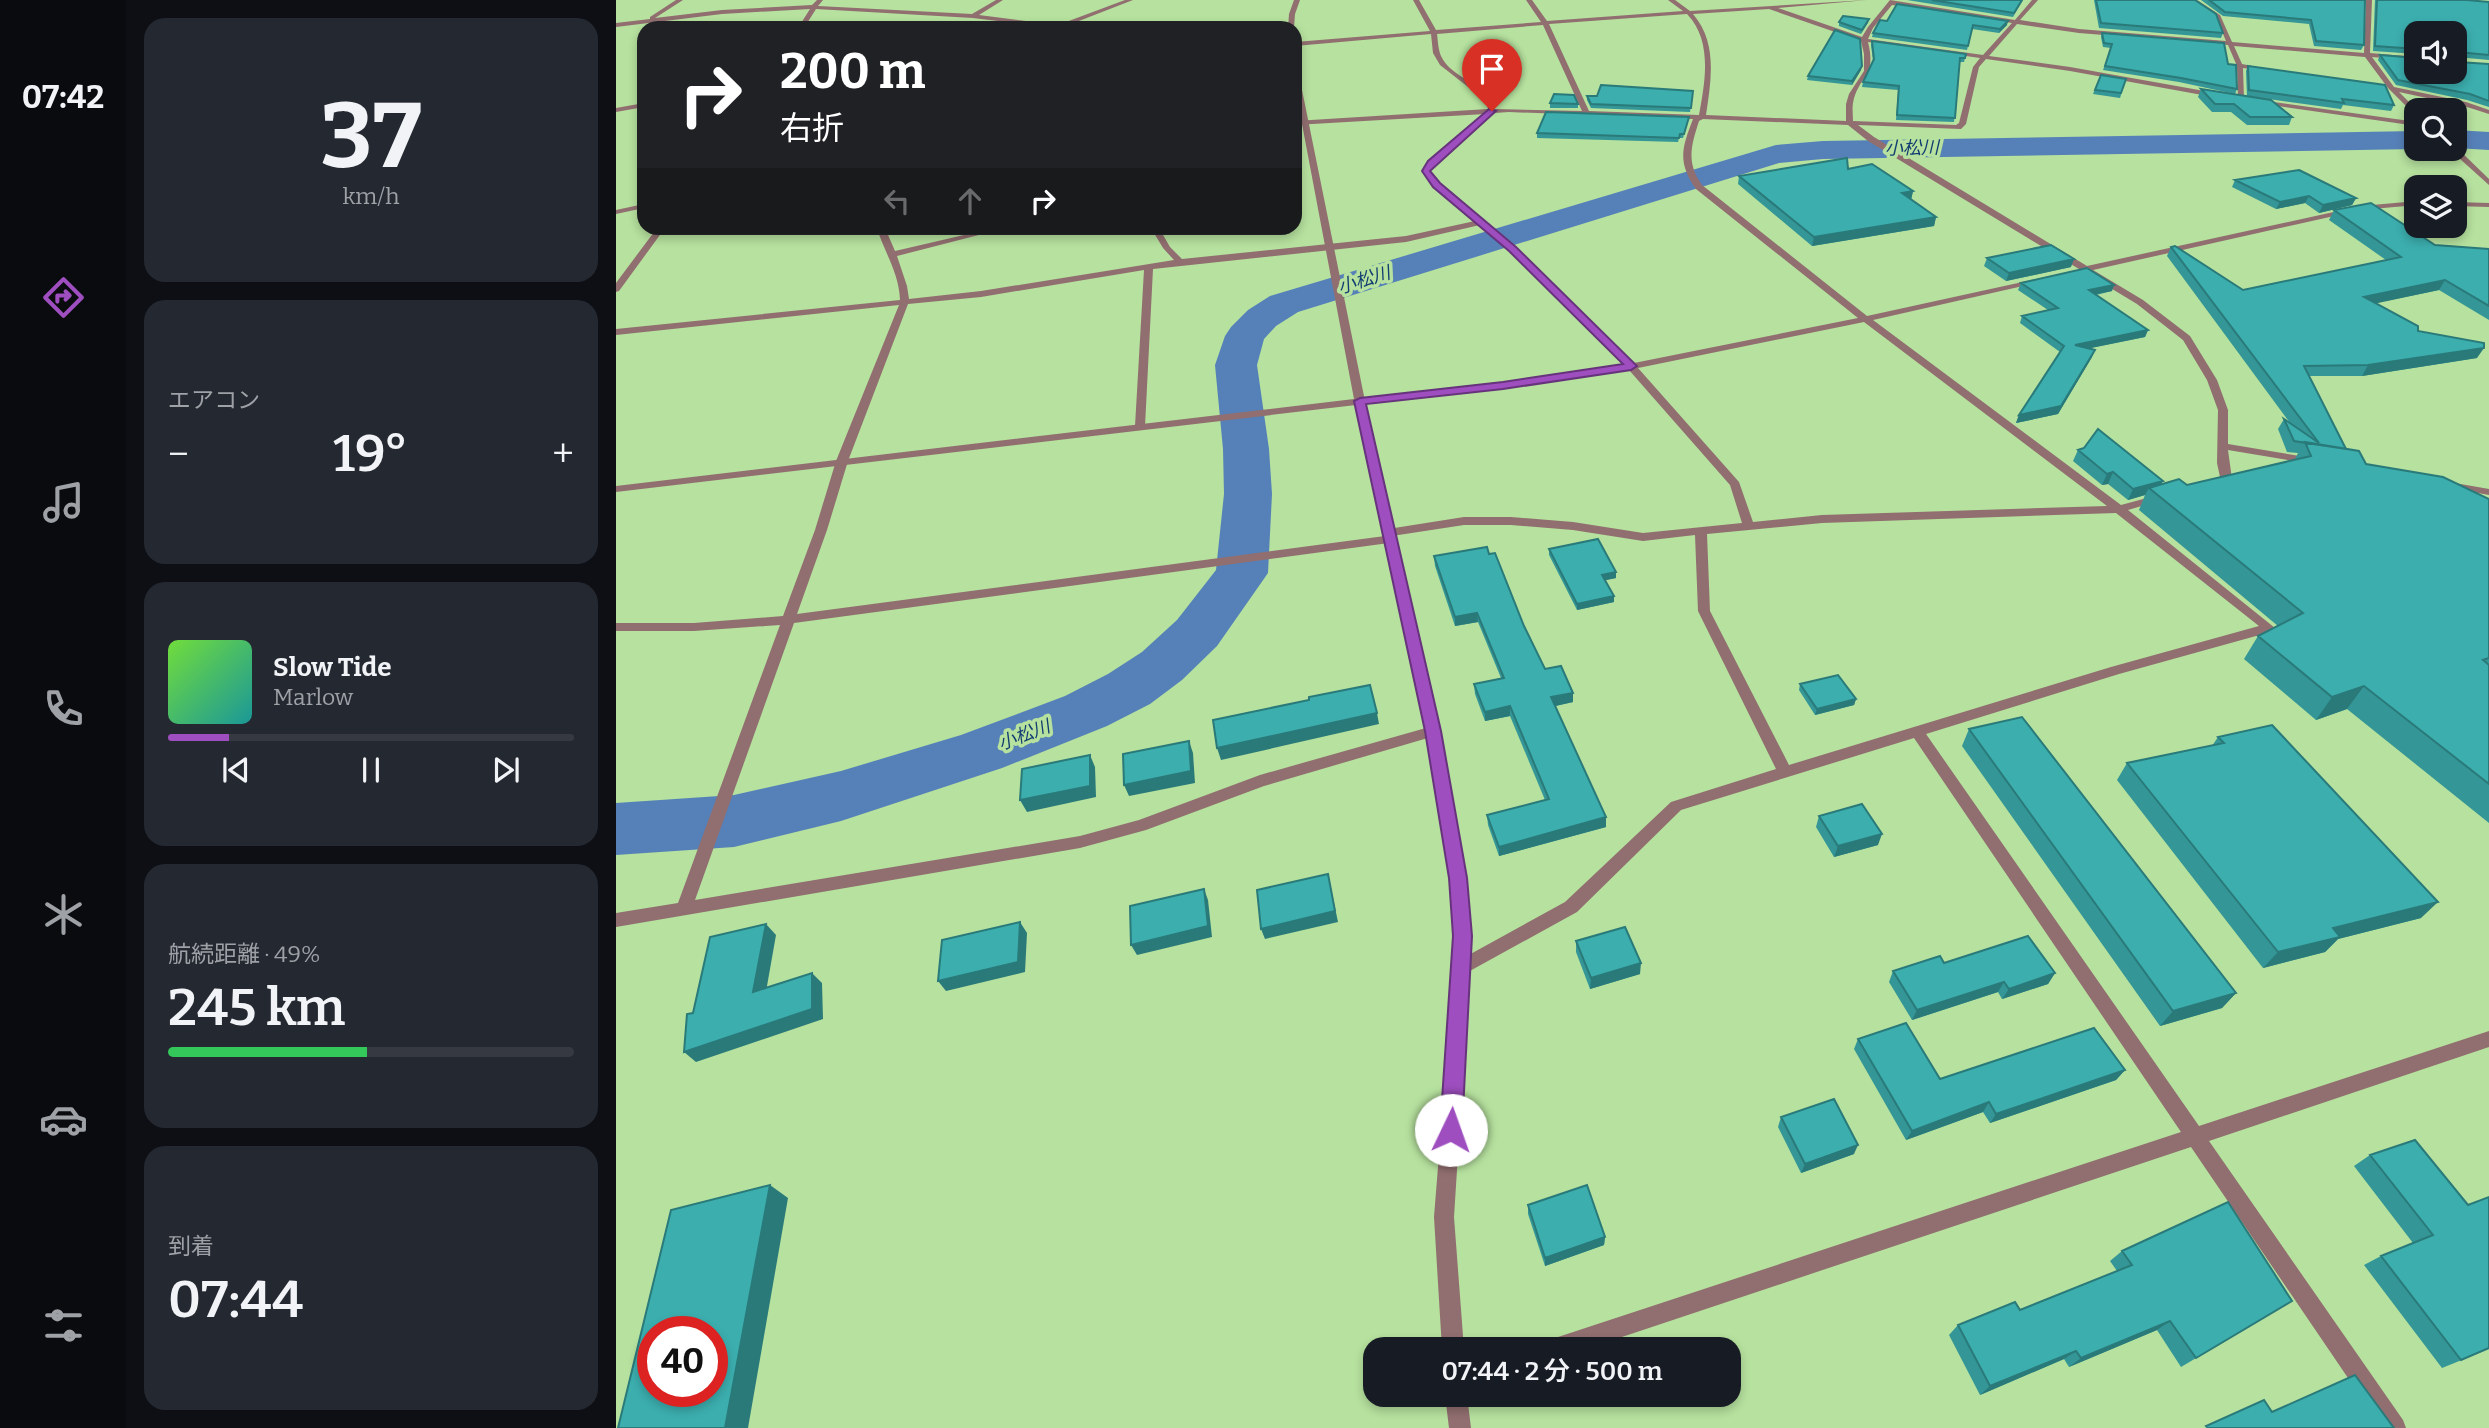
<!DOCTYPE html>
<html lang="ja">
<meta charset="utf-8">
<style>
:root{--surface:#171b24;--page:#242831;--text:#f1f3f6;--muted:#9ea1a6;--line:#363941;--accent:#9e4ebf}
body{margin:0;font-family:Bitter,"Noto Sans JP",serif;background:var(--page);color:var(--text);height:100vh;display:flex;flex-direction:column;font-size:26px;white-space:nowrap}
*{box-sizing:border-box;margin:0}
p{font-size:23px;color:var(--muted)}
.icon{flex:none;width:38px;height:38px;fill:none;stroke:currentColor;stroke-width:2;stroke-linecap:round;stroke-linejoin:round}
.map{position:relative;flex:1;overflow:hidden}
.side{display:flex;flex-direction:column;gap:18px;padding:18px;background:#0d0f14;width:490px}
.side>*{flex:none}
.hud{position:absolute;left:21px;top:21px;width:665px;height:214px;border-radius:21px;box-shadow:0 4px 10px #0003;background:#202124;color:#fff;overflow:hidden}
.buttons{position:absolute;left:1788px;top:21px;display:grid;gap:14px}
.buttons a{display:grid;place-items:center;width:63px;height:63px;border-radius:14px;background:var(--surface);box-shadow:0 4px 10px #0003;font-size:35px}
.speed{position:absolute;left:21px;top:1316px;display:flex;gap:14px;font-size:35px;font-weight:700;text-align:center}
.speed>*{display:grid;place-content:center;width:91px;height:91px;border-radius:50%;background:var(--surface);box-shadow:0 4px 10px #0003;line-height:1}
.speed .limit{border:10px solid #d22;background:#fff;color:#111}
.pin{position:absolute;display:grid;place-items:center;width:60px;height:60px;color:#fff;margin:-72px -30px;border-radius:50% 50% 50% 0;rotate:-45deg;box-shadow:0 0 7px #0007}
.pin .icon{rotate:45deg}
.me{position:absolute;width:77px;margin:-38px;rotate:3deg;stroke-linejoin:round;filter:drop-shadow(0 0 5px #0008)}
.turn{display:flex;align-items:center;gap:24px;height:147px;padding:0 28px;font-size:32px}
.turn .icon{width:91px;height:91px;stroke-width:2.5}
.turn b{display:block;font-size:49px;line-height:60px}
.lanes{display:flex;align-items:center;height:66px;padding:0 28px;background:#0003;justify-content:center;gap:35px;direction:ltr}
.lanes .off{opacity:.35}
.big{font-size:52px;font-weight:600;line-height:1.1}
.side .card{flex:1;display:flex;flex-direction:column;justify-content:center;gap:10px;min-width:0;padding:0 24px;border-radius:21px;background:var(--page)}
.side .dial{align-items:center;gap:0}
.dial b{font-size:91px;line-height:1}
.song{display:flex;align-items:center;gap:21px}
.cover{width:84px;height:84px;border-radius:10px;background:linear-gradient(135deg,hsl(100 70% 55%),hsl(180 70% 35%))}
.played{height:7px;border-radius:4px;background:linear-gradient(90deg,var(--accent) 15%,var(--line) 15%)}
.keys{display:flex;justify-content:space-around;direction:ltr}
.heat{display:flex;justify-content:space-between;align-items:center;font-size:38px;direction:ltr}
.charge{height:10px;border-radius:5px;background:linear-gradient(90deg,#34c759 49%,var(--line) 0)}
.trip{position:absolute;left:747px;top:1337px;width:378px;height:70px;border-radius:21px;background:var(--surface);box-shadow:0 4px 10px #0003;font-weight:600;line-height:70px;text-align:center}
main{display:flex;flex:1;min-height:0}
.menu{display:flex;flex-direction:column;width:126px;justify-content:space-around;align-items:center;background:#090b0e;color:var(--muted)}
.menu .icon{width:49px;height:49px}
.menu .active{color:var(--accent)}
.menu b{font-size:32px;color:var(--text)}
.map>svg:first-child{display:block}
</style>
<main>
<nav class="menu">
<b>07:42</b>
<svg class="icon active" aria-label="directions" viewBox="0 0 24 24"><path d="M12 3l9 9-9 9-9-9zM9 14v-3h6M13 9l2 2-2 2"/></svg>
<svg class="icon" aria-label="music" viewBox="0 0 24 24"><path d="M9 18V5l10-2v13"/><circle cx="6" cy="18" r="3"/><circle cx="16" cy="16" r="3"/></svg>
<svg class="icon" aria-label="phone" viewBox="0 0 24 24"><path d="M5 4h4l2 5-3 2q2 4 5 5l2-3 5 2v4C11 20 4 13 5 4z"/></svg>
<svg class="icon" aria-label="climate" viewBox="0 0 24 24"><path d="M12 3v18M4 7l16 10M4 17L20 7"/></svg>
<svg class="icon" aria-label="car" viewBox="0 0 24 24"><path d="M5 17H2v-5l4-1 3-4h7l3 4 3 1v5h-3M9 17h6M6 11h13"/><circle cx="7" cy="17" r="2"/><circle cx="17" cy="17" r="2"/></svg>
<svg class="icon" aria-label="filters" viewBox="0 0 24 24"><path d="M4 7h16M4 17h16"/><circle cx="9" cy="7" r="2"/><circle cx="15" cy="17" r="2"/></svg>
</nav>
<section class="side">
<div class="card dial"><b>37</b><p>km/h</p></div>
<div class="card"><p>エアコン</p>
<div class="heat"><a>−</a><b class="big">19°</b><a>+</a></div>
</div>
<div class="card">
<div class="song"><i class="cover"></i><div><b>Slow Tide</b><p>Marlow</p></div></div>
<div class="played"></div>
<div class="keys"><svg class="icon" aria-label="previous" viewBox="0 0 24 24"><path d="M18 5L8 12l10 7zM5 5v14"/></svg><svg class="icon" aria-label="pause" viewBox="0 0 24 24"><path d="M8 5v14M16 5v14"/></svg><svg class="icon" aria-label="next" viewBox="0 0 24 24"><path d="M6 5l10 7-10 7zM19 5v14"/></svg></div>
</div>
<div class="card"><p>航続距離 · 49%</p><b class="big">245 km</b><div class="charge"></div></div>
<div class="card"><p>到着</p><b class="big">07:44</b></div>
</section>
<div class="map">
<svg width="1873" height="1428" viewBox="0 0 1873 1428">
<rect width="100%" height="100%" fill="#b6e19e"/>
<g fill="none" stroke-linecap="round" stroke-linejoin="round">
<!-- river -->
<path fill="#5681b8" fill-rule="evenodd" d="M1839,130L1873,132V150L1839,148Z
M1801,131V149L1207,159L1163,163L682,312L660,326L648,339L641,365L653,449L656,494L652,573L601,646L566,680L534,704L491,726L386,768L225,821L118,847L0,855V803L118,795L225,771L345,735L449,696L492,674L526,652L561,620L600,570L608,494L607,449L599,365L609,336L615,327L632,310L654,296L1160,145L1207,141Z"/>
<!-- minor -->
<path fill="#916e6f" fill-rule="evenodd" d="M60,0H67L39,18L106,10L196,5L201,0H207L202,6L356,14L380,0H387L363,15L442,25L509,0H517L450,26L455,28H438L357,18L200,9L188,28H182L194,9L106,14L0,27V23L34,19V17Z
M797,0H803L820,30L925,22L910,0H916L931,21L1067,11L1052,0H1059L1074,11L1251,0L1162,8L1246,37L1252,27L1274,0L1399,20L1416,0H1422L1404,20L1463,29L1610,41L1600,17L1574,0H1581L1604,15L1616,42L1748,53L1750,0H1756L1754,53L1801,57V61L1756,57L1778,87L1850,102L1873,110V114L1848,106L1783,92L1801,110V116L1799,115L1772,88L1749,57L1618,46L1626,64L1651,69L1648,71L1627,68L1628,100L1625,102L1454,71L1370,59L1363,67L1350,124L1345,129L1242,125L1258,137L1471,266L1745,206L1801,201V205L1745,210L1477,270L1527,300L1574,336L1601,380L1612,410V444L1696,458L1702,461L1696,464L1612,450L1616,479L1600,485H1592V481L1604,477L1601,463L1602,410L1591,380L1567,340L1521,304L1468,272H1463V269L1252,141L1232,125L1087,119L1083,121C1075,146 1070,163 1086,185L1251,316L1425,278V282L1257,320L1505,505L1542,495L1546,496V500L1512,510L1659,628L1658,631L1503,674L1310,734L1583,1126L1873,1031V1047L1593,1141L1787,1420L1790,1428H1766L1575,1147L970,1349H928L931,1341L939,1338L1565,1132L1298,738L1065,810L961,912L852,972L846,975L840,972L838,967L840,962L949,902L1055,802L1160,769L1082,611L1079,535L1027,541L957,530L895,525H848L776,536L779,539L773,543L178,623L79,900L464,836L523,820L644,775L817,726L822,727L824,731L822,735L648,786L530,830L464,848L0,927V913L62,903L164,625L78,631H0V623H78L167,616L199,530L220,461L283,305L0,335V329L284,300C283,272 268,252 261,228H269L279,251L378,228H390L281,256L291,286L293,299L365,291L558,260L547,248L535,228H543L554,247L566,259L790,236L859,221L817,187L806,171L812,161L869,114L679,125V121L872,109L870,101L824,65L817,53L815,34L679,46V42L814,31ZM1276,5L1396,23L1367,55L1252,39L1257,28ZM1153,9L1245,41L1248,54V71L1233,94L1230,104V121L1090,115C1095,81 1102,43 1077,14ZM1071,14C1097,41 1089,82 1083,115L973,111L933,24ZM1401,24L1463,33L1612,45L1621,66L1622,97L1454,67L1373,56ZM927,25L966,111L879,109C872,83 835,79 825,56C822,49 822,41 821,34ZM1252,42L1364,58L1357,67L1343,123L1340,125L1237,121C1237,115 1236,109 1237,103C1243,74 1261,79 1252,42ZM893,112L1077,119C1066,148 1061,162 1080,189L1242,318L1018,363L900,247L823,183L814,171L818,164L878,113ZM864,225L894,251L1008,365L918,378L744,398L740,399V403L884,389L1013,370L1114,485L1126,523L1027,533L957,522L895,517H848L772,529L766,533L769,536L181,614L211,530L232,461L292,304L365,297L528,270L519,426L524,429L529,426L537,269L790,242ZM1248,322L1491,506L1206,515L1137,522L1123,482L1022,368ZM1500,513L1643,626L1495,667L1173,765L1094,611L1091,534L1206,523Z
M1643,100L1801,122V126L1641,103Z
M28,103V107L0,112V108Z
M1840,147L1873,179V185L1833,149Z
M1839,202L1873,203V207L1839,206Z
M28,204V208L0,214V210Z
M41,228H49L3,291L0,292V283Z
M1833,482L1873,489V495L1829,487L1827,485Z"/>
<!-- tertiary -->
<path fill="#916e6f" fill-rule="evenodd" d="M678,0H684L679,14L678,28H672L673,14Z
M679,68L682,70L749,401L824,731L850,879L855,936L854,967L838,1217L848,1349H826L818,1217L838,967C840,906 829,847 819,787C798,658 767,532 740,405L0,492V486L738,399L679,87Z
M829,1395H851L855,1428H833Z"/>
</g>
<!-- wall -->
<path fill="#349696" d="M1291,0H1407L1397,17Z
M1478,0H1579L1607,33L1605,38L1483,28Z
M1585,0H1749L1748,45L1745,50L1698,46L1693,24L1607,16Z
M1759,0H1851L1873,2V60L1840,57L1801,33V54L1757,51Z
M1253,19L1252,23L1245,34L1223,26V22Z
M1264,20L1391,25L1383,33L1356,29L1351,50L1256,37L1257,33Z
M1486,33L1612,64L1621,89L1619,94L1563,82L1487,70L1495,48L1487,47L1485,37Z
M1256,41L1350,54L1348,62H1343L1338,122L1280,120L1282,90L1246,87L1247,82L1257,61L1255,45Z
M1764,55L1873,64V107L1851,100L1780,85L1762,60Z
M1632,66L1778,105L1775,111L1727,105L1725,109L1631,96L1630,71Z
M1245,70L1236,85L1191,80L1192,76Z
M1485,75L1510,79L1504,98L1477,94Z
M1585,89L1676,117L1673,125H1631L1615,112H1596L1582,97Z
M1077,91L1074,112L975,108L971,100V96H981Z
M934,103L962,104V108H934Z
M1073,117L1067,138H1063L1062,142L921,138V133Z
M1232,169L1297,191L1295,200L1320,217L1318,226L1196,246L1122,184L1123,176Z
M1619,180L1740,198L1736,205L1703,213L1689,203L1660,209L1616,187Z
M1718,210L1819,245L1873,249V320L1823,290L1760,303L1802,331L1861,358L1746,376H1693L1730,449L1750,464L1873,499V823L1731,709L1700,720L1628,659L1642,636L1662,626L1523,510L1529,495L1512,500L1492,484L1486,485L1457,461L1462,450L1545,484L1571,485L1679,459L1682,453L1671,452L1662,429L1668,419L1674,423L1551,256L1555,247L1627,290L1770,260L1713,220Z
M1371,258L1455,267L1390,281L1368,266Z
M1405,283L1496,291L1480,295L1532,330L1529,337L1473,348L1476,357L1442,414L1400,423L1403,415L1444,352L1404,323L1406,316L1432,310L1402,290Z
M933,549L1000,578L989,580L998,596V602L961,610L933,555Z
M818,556L908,626L929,669L957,702L939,706L990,817V827L883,856L872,825L871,815L929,800L894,716L869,721L859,694L858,684L885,678L862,622L839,626L819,566Z
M1184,684L1240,699L1238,705L1199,715L1183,690Z
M1353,729L1620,993L1606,1008L1544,1026L1346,746Z
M1602,737L1805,918L1722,939L1709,952L1647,968L1501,780L1511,763L1596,746Z
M1203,816L1262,845L1218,857L1200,827Z
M960,941L1024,974L974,989L960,952Z
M1328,963L1439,973L1432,984L1386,999L1382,992L1296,1020L1273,982L1277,971Z
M1242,1039L1324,1079L1509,1070L1500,1080L1374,1123L1367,1112L1290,1140L1238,1049Z
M1165,1117L1238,1154L1185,1173L1162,1127Z
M1754,1155L1852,1205L1873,1349L1826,1368L1748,1265L1765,1256L1797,1243L1738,1166Z
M912,1205L989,1237L988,1245L929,1266L912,1214Z
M1506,1251L1676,1301L1565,1367L1541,1330L1453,1367L1448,1359L1364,1395L1333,1335L1342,1325L1404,1310L1501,1271L1494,1261Z"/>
<!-- shaded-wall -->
<path fill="#2a7a7a" d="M1392,21L1391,25L1383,33L1384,29Z
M1246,66L1245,70L1236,85V81Z
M1297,191L1295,200L1286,193Z
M1693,196L1689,203L1660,209L1664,202Z
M1740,198L1736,205L1703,213L1707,205Z
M1320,217L1318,226L1196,246L1198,237Z
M1458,259L1455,267L1390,281L1393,273Z
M1829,280L1823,290L1743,307L1748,297Z
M1498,285L1496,291L1471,296L1473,290Z
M1532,330L1529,337L1456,352L1459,345Z
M1868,348L1861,358L1746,376L1752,365Z
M1479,350L1476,357L1442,414L1400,423L1403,415Z
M1497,472L1492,484L1486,485L1491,474Z
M1547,481L1541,492L1533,488L1529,495L1512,500L1517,489Z
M1000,572V578L986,581V575Z
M998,596V602L961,610V604Z
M861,613L862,622L839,626V617Z
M1748,686L1731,709L1700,720L1716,697Z
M957,693V702L935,707V697Z
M1240,699L1238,705L1199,715L1201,709Z
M894,706V716L869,721V712Z
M761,713L763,724L605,760L601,748Z
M573,741L577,753L579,783L513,796L508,785Z
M474,755L479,767L480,797L411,812L404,800Z
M990,817V827L883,856V847Z
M1266,834L1262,845L1218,857L1222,846Z
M712,874L722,922L649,939L645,929Z
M588,889L592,900L596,937L521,955L515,945Z
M1822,902L1805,918L1722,939L1709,952L1647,968L1662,952L1717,928Z
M404,922L411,933L409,972L330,991L322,981Z
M150,924L160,935L148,1003L137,992Z
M1025,963L1024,974L974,989L975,978Z
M196,973L206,983L207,1019L80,1062L68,1052Z
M1439,973L1432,984L1386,999L1393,989Z
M1388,982L1382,992L1296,1020L1301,1010Z
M1620,993L1606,1008L1544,1026L1557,1011Z
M1509,1070L1500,1080L1374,1123L1380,1114Z
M1373,1102L1367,1112L1290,1140L1296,1131Z
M1242,1145L1238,1154L1185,1173L1189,1164Z
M154,1185L172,1198L132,1428H109Z
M989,1237L988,1245L929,1266V1258Z
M1554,1321L1541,1330L1453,1367L1465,1358Z
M1460,1351L1448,1359L1364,1395L1374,1386Z"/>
<!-- building -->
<path fill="#3caeae" stroke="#2a7a7a" stroke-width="2" fill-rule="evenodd" d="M1316,0H1406L1398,13Z
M1480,0H1579L1600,14L1607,33L1485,23Z
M1593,0H1749L1748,45L1700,41L1695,20L1609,12Z
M1761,0H1851L1873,2V55L1842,52L1839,59V33H1801V49L1759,46Z
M1281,4L1392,21L1384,29L1357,25L1352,46L1257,33L1264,20L1271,21Z
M1227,16L1253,19L1246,30L1223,22Z
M1219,30L1244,39L1246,66L1236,81L1192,76Z
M1486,33L1608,43L1612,64L1620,65L1621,89L1565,78L1489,66L1496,44L1488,43Z
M1256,41L1350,54L1349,58H1344L1339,118L1281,115L1283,86L1247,82L1258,59Z
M1764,55L1801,58V72H1839V59L1842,62L1873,64V101L1854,94L1782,80Z
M1632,66L1769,85L1778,105L1726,99L1728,103L1633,90Z
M1485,75L1510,79L1505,93L1479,90Z
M985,85L1077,91L1075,108L975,104L971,96H981Z
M1585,89L1655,100L1676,117H1634L1618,104H1599Z
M938,94L958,95L962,104L934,103Z
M930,112L1073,117L1068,134H1064L1063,138L921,133Z
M1231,158L1232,169L1256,164L1297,191L1286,193L1320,217L1198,237L1123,176Z
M1683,170L1740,198L1707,205L1693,196L1664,202L1619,180Z
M1755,203L1819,245L1873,249V306L1829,280L1748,297L1802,326V331L1868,343V348L1752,365L1688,366L1730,449L1678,441L1668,419L1703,443L1555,247L1559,246L1627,290L1785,257L1718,210Z
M1435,245L1458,259L1393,273L1371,258Z
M1471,268L1498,285L1473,290L1532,330L1459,345L1479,350L1445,406L1403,415L1448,346L1406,316L1442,308L1405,283Z
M1482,429L1547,481L1517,489L1497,472L1491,474L1462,450L1468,448Z
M1689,442L1743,451L1750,464L1827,477L1873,499V658L1867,660L1873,665V784L1748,686L1716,697L1642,636L1687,613L1533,488L1563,479L1571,485L1695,456Z
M982,539L1000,572L986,575L998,596L961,604L933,549Z
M871,547L873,554L879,553L908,626L929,669L945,666L957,693L935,697L990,817L883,847L871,815L933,799L894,706L869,712L858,684L888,678L861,613L839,617L818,556Z
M1222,675L1240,699L1201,709L1184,684Z
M754,685L761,713L601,748L597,720L693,700V697Z
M1406,717L1620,993L1557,1011L1353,729Z
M1656,725L1822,902L1717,928L1724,937L1662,952L1511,763L1608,743L1602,737Z
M573,741L575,771L508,785L507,754Z
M474,755V786L404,800L406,769Z
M1246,804L1266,834L1222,846L1203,816Z
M712,874L719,911L645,929L641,890Z
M588,889L592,926L515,945L514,906Z
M404,922L402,962L322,981L326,940Z
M150,924L137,992L196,973V1009L68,1052L71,1014L77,1013L94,937Z
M1009,927L1025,963L975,978L960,941Z
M1412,936L1439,973L1393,989L1388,982L1301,1010L1277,971L1324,956L1328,963Z
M1290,1023L1324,1079L1478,1028L1509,1070L1380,1114L1373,1102L1296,1131L1242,1039Z
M1218,1099L1242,1145L1189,1164L1165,1117Z
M1799,1140L1852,1205L1873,1197V1348L1845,1360L1765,1256L1817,1235L1754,1155Z
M154,1185L109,1428H2L55,1210ZM37,1332H96V1391H37Z
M971,1185L989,1237L929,1258L912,1205Z
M1612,1202L1676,1301L1580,1358L1554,1321L1465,1358L1460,1351L1374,1386L1342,1325L1399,1302L1404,1310L1516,1265L1506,1251Z
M1739,1375L1778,1428H1592L1590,1426L1648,1400L1656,1412Z"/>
<!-- route -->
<path fill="#9e4ebf" stroke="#67337c" stroke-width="2" d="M873,109L880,111L814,171L824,183L900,247L1021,366L1015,370L887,389L750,404L825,731L851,878L856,936L846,1130L843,1138L835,1141L827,1138L824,1130L837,936L833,878L809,731L738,401L744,398L887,382L1007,364L893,251L817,187L806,171L812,161Z"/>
<g text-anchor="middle" stroke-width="7" stroke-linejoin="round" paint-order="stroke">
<!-- far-water labels -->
<g font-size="18" font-style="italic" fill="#113d71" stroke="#b6e19e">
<text transform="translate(1296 148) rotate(-1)" y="6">小松川</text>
<text transform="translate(748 280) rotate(-17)" y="6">小松川</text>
<text transform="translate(408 735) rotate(-21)" y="6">小松川</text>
</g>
</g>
</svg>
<div class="buttons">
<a><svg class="icon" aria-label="sound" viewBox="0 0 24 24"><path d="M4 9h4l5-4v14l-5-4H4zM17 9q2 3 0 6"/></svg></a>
<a><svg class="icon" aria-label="search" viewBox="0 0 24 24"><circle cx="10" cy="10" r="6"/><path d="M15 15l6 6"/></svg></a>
<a><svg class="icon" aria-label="layers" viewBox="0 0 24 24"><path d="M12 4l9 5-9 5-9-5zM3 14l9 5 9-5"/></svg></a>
</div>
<div class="speed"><div class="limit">40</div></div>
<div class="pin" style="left:876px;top:111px;background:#d93025"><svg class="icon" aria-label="arrive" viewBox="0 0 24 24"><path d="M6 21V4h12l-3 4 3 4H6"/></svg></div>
<svg class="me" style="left:835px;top:1130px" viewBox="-20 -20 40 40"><circle r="19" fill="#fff"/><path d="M0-13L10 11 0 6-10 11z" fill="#9e4ebf"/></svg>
<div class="trip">07:44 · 2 分 · 500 m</div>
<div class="hud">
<div class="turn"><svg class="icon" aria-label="right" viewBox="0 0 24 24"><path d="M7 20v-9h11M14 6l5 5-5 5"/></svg><div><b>200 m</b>右折</div></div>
<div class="lanes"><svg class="icon off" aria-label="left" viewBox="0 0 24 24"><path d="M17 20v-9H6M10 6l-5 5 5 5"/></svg><svg class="icon off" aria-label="ahead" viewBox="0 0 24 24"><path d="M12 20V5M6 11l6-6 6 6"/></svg><svg class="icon" aria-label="right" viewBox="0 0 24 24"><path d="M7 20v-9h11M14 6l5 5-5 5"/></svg></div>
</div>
</div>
</main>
